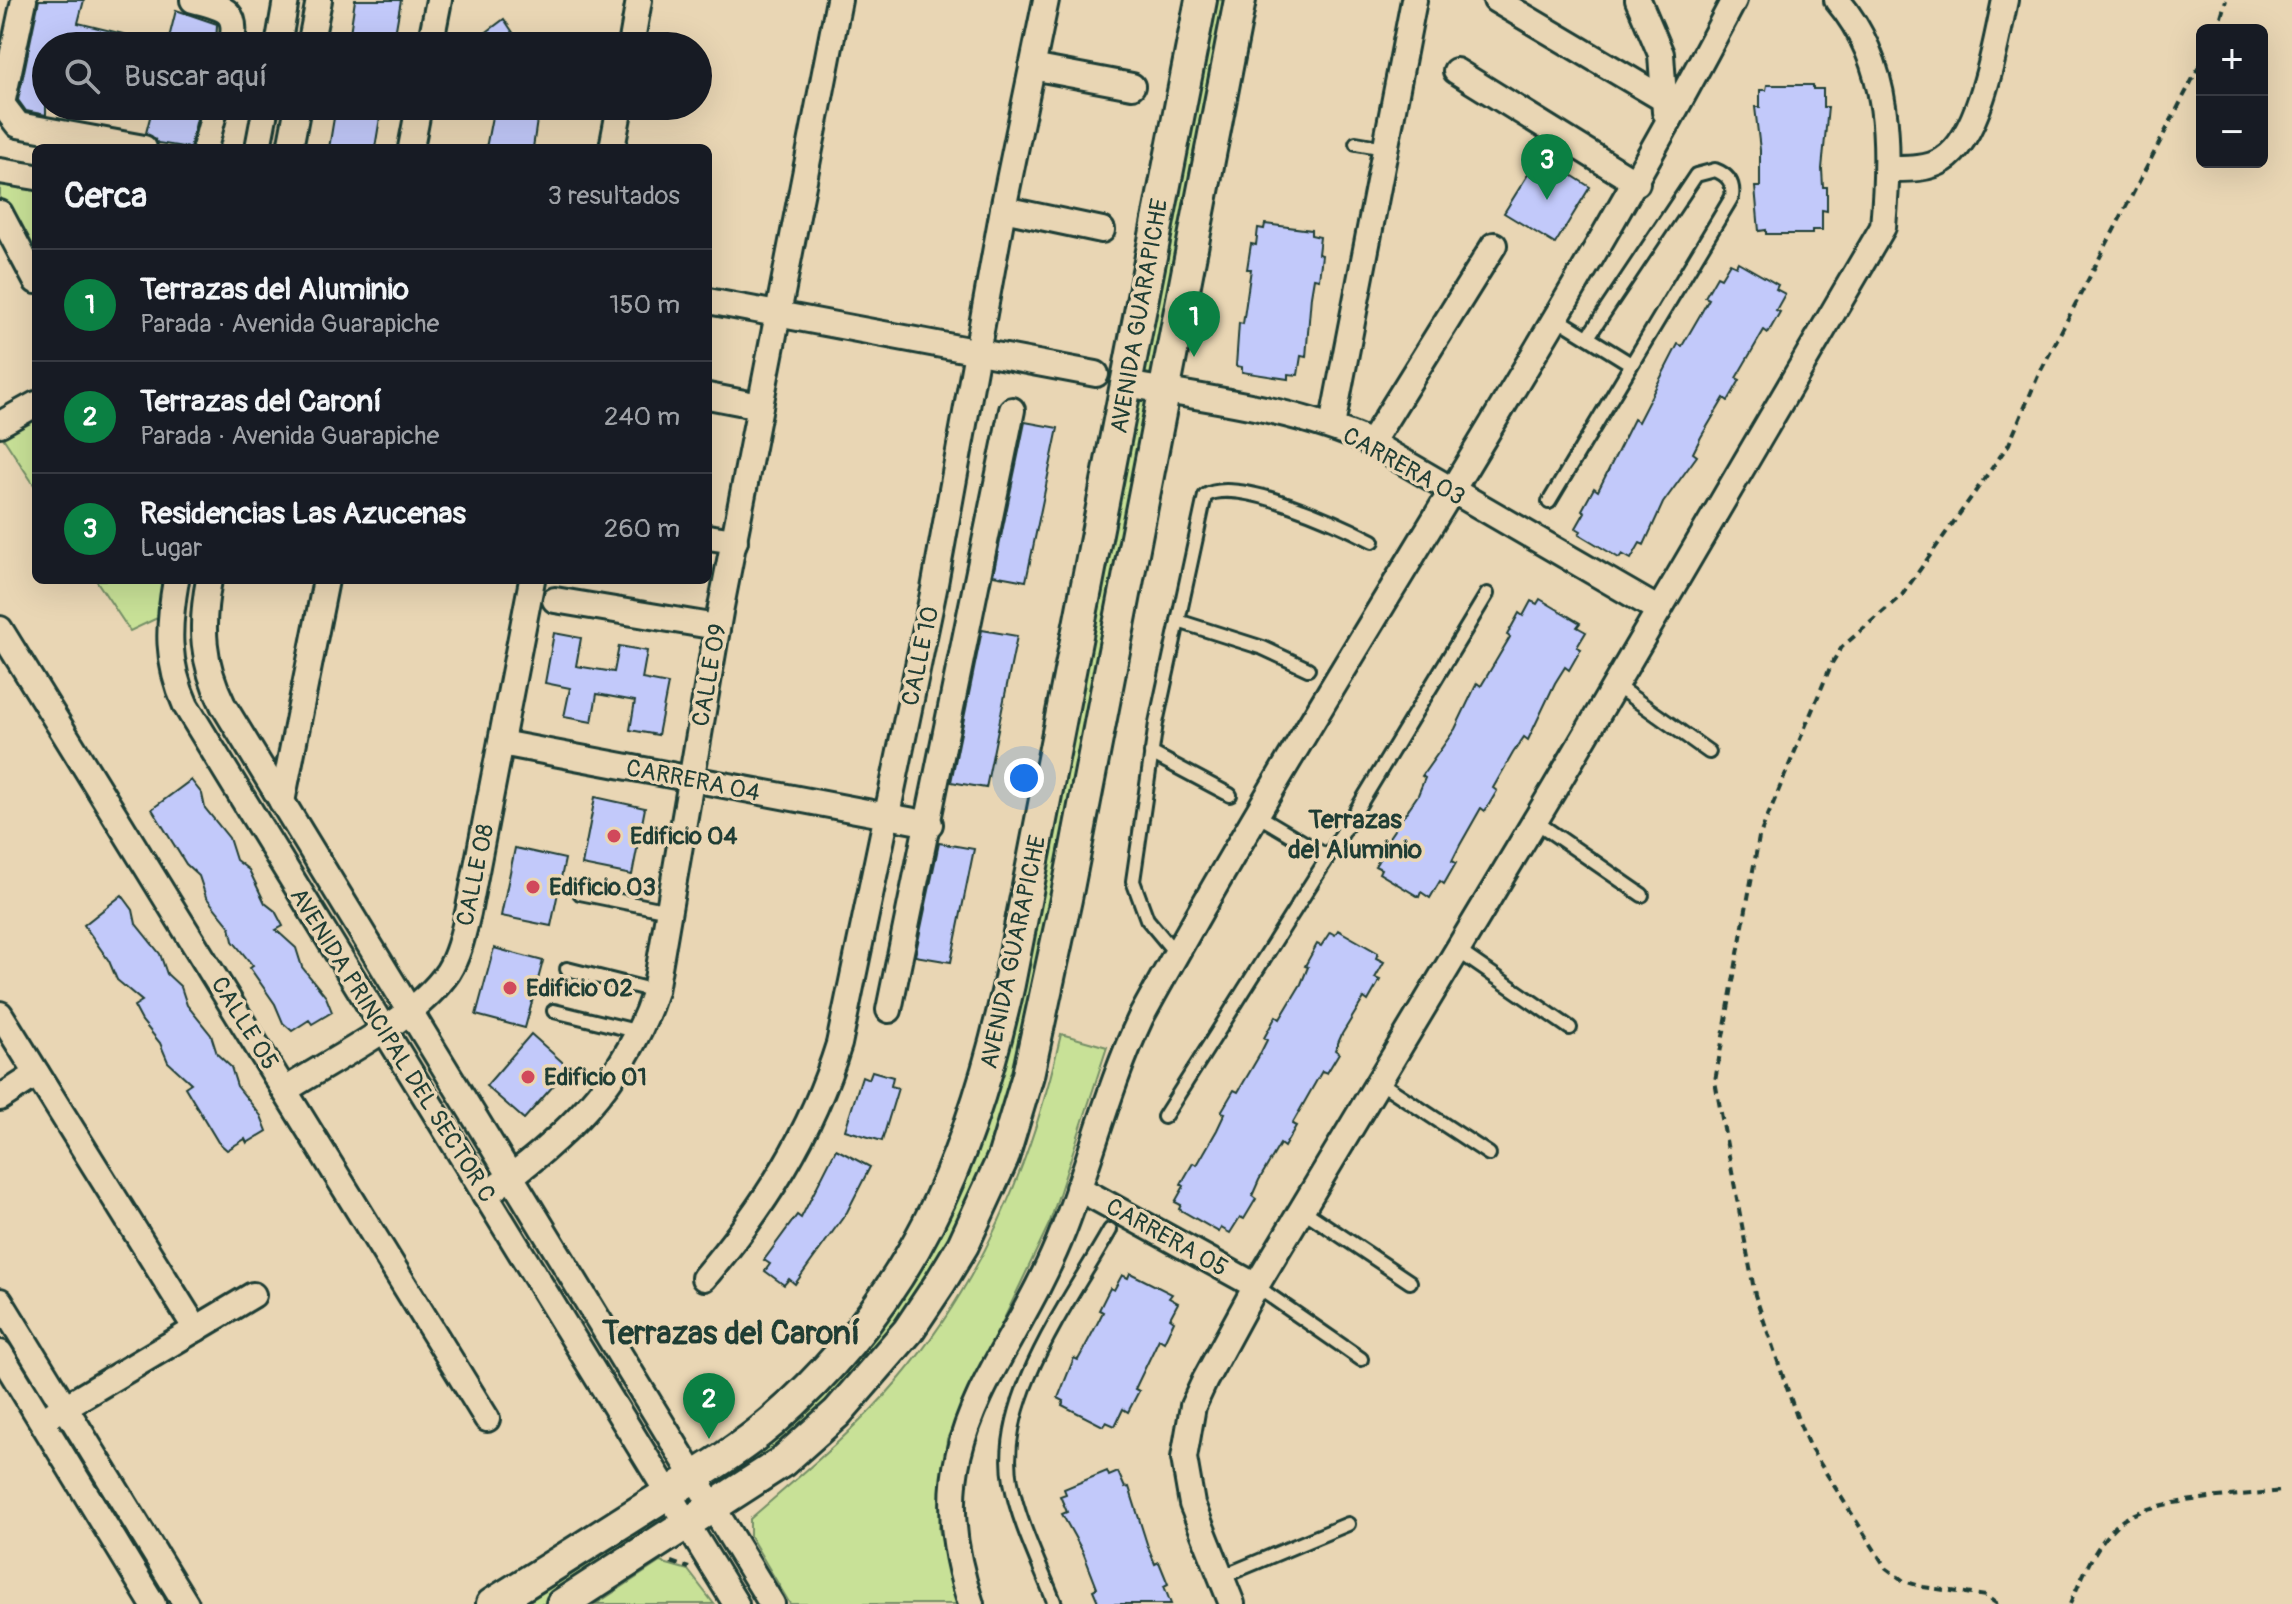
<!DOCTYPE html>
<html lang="es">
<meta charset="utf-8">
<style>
body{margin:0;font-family:Pangolin,sans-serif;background:#242831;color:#f1f3f6}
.controls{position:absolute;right:24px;top:24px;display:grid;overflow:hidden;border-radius:12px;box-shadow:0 8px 32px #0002}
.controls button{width:72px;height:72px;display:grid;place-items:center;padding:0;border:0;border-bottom:2px solid #363941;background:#171b24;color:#f1f3f6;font:40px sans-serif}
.you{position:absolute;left:1024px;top:778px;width:28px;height:28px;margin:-20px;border:6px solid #fff;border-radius:50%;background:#1a73e8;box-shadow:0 0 0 12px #1a73e833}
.badge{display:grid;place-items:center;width:52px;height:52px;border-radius:50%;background:#0b8043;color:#fff;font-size:26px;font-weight:700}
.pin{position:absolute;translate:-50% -66px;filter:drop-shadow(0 2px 4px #0008)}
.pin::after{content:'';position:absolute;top:42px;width:28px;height:24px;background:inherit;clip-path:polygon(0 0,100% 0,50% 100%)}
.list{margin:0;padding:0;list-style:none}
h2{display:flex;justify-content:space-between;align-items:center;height:104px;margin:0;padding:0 32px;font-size:34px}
h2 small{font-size:26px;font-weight:400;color:#9ea1a6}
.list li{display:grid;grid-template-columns:52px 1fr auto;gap:24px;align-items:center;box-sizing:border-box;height:112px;padding:0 32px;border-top:2px solid #363941}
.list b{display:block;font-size:30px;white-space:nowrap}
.list p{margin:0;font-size:26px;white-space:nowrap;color:#9ea1a6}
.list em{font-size:26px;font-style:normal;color:#9ea1a6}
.icon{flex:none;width:44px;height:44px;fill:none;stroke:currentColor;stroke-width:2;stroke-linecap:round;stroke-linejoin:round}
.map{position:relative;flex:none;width:2292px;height:1604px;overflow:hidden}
.search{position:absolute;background:#171b24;box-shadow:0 8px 32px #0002;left:32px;top:32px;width:680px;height:88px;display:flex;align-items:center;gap:20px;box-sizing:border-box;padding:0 28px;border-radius:44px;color:#9ea1a6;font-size:30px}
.panel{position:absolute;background:#171b24;box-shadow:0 8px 32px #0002;left:32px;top:144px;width:680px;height:440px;border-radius:12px}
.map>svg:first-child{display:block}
.green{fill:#c8e197;stroke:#748f66;stroke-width:2}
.building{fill:#c2c9fa;stroke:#1f3d34;stroke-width:2}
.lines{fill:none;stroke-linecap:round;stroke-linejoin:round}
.service-casing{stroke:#1f3d34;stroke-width:18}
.minor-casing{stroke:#1f3d34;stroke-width:30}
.tertiary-casing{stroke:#1f3d34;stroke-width:36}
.path{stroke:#1f3d34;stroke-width:4;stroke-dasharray:8 6;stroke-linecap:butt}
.service{stroke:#e9d6b4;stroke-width:12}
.minor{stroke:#e9d6b4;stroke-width:24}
.tertiary{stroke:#e9d6b4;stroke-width:30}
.poi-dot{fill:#d1495b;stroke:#e9d6b4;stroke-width:3}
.labels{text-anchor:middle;stroke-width:7;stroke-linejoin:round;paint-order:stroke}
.street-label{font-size:24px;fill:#1f3d34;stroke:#e9d6b4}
.poi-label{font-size:24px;font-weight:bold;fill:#1f3d34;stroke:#e9d6b4;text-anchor:start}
.neighbourhood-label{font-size:26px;font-weight:bold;fill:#1f3d34;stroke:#e9d6b4}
.district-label{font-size:32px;font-weight:bold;fill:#1f3d34;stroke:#e9d6b4}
</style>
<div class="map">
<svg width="2292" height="1604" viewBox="0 0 2292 1604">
<rect width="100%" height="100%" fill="#e9d6b4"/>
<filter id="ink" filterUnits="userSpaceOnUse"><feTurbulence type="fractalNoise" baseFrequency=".0125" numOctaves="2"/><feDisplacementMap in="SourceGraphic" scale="16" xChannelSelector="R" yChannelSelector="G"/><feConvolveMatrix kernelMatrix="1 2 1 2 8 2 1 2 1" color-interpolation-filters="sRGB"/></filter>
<g filter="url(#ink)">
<g class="green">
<polygon points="1201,0 1240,0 1028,1075 908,1331 728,1499 694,1477 819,1377 960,1159"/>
<polygon points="0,171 36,177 36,281 0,213"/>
<polygon points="36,404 36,488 0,433"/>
<polygon points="96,580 176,580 170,612 130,631"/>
<path d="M 1061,1034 L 1107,1047 L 1050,1222 L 947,1439 L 939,1529 L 957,1604 L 790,1604 L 750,1536 L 750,1519 C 802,1474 856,1430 900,1378 C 983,1280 1033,1158 1061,1034 Z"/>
<polygon points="668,1494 687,1525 562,1604 492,1604"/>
<polygon points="660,1562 688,1570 714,1604 596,1604"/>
</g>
<g class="building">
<polygon points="39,0 84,0 78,23 148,40 148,46 46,46 46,115 26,111 18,100"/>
<polygon points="355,0 401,0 393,46 348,46"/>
<polygon points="176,10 217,24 216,46 167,46"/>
<polygon points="504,19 522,46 468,46"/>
<polygon points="1767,85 1813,85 1813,89 1823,89 1823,107 1828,107 1822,169 1823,187 1827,187 1827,211 1822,210 1822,230 1812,230 1812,234 1766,234 1766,230 1759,231 1755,187 1760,187 1760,150 1755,107 1760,107 1760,90 1766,90"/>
<polygon points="153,106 200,106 190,148 158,143 146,133"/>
<polygon points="336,106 382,106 375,148 329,148"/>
<polygon points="494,106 539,106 533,148 486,148"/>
<polygon points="1540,155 1590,187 1555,244 1504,213"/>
<polygon points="1265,224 1311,230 1311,235 1320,237 1318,254 1322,255 1319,279 1314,278 1311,296 1306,357 1301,356 1298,375 1288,374 1288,379 1242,372 1242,367 1236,366 1239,323 1243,324 1251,269 1247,269 1251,244 1256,245 1258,228 1264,229"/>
<polygon points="1738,262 1778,285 1776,289 1785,294 1776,310 1780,312 1768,333 1764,330 1736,378 1740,380 1728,401 1724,398 1701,437 1693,453 1697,456 1663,503 1644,545 1640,543 1631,559 1622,554 1619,558 1579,534 1581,531 1576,528 1585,512 1582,510 1594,488 1598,491 1634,419 1638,422 1678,344 1682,346 1700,315 1709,299 1705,297 1717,276 1721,278 1730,263 1736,266"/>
<polygon points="1025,422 1058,428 1026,581 993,575"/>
<polygon points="1540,599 1580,623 1577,627 1586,632 1577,647 1581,649 1569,670 1565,667 1555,683 1528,740 1524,737 1513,753 1493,788 1497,791 1485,811 1481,808 1460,845 1452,861 1456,863 1444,884 1440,881 1430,898 1421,892 1419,897 1379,873 1381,869 1375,866 1385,850 1381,849 1418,795 1425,778 1422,776 1455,729 1477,683 1481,686 1510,637 1507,635 1519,613 1523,616 1531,601 1537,604"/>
<polygon points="982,630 1017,636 986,788 951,782"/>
<polygon points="554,633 581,638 576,666 614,672 619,646 647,651 642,679 668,684 658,735 630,730 635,701 597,694 592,722 564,717 570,688 545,683"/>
<polygon points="191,780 202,794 205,808 229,838 236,860 249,870 265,903 275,911 283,926 276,930 296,948 302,967 326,997 332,1012 312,1024 309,1020 292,1031 283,1023 275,1004 250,968 253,966 233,941 230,927 206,897 199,876 186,864 152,809"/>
<polygon points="595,797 645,808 632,875 582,865"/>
<polygon points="939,843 974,849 951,962 915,956"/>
<polygon points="515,848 565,859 551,926 501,916"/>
<polygon points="122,895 133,910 136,924 160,954 167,974 181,987 187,1005 211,1035 217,1054 231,1067 237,1086 261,1116 267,1131 247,1143 245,1139 227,1150 218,1142 185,1087 191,1083 168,1062 160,1043 142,1021 134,1006 142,1001 117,980 109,961 84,925"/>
<polygon points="1338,930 1378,953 1376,958 1384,962 1375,978 1380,980 1368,1001 1364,998 1342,1034 1335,1050 1339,1053 1327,1073 1322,1071 1292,1124 1296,1126 1284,1147 1280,1144 1259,1180 1252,1196 1256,1199 1244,1219 1240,1217 1230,1233 1221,1228 1219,1232 1179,1209 1181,1205 1175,1202 1184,1186 1181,1184 1193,1163 1197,1165 1217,1130 1225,1113 1221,1112 1234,1090 1238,1092 1259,1056 1267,1040 1264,1038 1276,1016 1280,1019 1301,984 1308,967 1305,966 1317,944 1321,946 1330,932 1335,935"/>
<polygon points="494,948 543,961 525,1028 476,1015"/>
<polygon points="531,1034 569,1068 524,1119 486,1086"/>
<polygon points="872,1071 893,1077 891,1086 898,1088 882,1141 845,1130 862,1076 869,1079"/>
<polygon points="836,1149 870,1167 847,1212 795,1284 789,1279 784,1285 765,1271 770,1264 764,1260 797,1215 801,1218"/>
<polygon points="1130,1273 1172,1294 1169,1298 1178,1303 1170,1318 1174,1321 1164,1342 1159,1339 1135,1389 1139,1391 1128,1412 1123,1409 1115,1426 1106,1422 1103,1426 1062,1405 1064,1401 1058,1398 1074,1358 1078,1360 1095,1328 1103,1312 1099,1310 1110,1288 1114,1290 1122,1275 1128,1278"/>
<polygon points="1107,1471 1109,1476 1118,1472 1125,1488 1129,1487 1148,1547 1155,1564 1159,1562 1168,1584 1164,1586 1171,1604 1099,1604 1093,1590 1097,1588 1083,1552 1062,1514 1067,1512 1060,1496 1066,1494 1064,1489"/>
</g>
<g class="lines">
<defs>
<g id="service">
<polyline points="1356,143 1385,148"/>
<polyline points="1555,317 1631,364"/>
<path d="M 1549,502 L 1732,197 C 1734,183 1728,175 1715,170 L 1696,175 L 1588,337"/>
<polyline points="1178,621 1263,648 1308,669"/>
<polyline points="1615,685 1709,752"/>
<polyline points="1151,753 1230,795"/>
<polyline points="1259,816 1328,857"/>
<polyline points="1535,821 1642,895"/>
<polyline points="580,893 669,911"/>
<polyline points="1457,950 1570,1028"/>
<path d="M 1177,955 L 1147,919 L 1133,881 L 1156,723 L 1205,496 C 1235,475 1342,525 1373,541"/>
<polyline points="567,969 655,991"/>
<polyline points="554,1011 640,1032"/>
<polyline points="1378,1081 1489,1154"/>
<polyline points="1164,1117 1328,857 1487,594"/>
<polyline points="1301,1209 1410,1282"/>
<polyline points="1256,1286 1361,1359"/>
<polyline points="1221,1577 1348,1524"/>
<path d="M 1055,1604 C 1040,1565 1019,1524 1011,1482 C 996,1399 1071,1300 1110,1230"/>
</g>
<g id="minor">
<polyline points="24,0 2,104 18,125 144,148"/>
<path d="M 193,0 C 224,8 240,10 231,46"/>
<polyline points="1496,0 1665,100"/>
<polyline points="1638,0 1661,54 1665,112"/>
<polyline points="278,46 286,0"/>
<polyline points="310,46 319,0"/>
<polyline points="430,46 439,0"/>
<polyline points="631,46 639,0"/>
<polyline points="1032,67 1132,86"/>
<polyline points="1456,71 1637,183"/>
<polyline points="205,148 216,106"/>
<polyline points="258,148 266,106"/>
<polyline points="290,148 298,106"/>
<polyline points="411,148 419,106"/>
<polyline points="612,148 620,106"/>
<path d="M 1888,169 C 1906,169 1927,170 1943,160 C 1981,137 1996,42 2005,0"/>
<polyline points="0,171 36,177"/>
<polyline points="1003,209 1102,230"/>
<polyline points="0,213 36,281"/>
<polyline points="708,301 1096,374"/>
<path d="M 1126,384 C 1208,399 1294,408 1371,443 L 1659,610"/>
<polyline points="708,396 760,406"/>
<polyline points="0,424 36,404"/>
<polyline points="1332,426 1414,0"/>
<polyline points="1371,443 1494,245"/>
<polyline points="708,537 735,541"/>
<path d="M 176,580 C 168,626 166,662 186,706 L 736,1604"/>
<path d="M 209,580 C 200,626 202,663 223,705 L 772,1604"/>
<polyline points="555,600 717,627"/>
<polyline points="0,629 487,1419"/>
<polyline points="501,743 930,824"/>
<polyline points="282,802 326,580"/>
<polyline points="889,1010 1012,410"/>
<polyline points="0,1014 196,1329"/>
<path d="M 287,1089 C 335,1058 415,1020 448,972 C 459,954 463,934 468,913 L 532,580"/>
<polyline points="0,1098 37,1074"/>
<polyline points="1078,1188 1256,1286"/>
<path d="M 485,1195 C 561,1143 626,1081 655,991 L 720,612 L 839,0"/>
<path d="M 704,1278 C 765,1206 811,1134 839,1044 L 934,589 L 1003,209 L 1046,0"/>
<polyline points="0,1301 186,1604"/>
<polyline points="0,1353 153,1604"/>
<polyline points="53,1414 253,1295"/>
<path d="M 971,1604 C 913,1433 1008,1373 1064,1229 C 1091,1159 1109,1085 1141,1017 C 1330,673 1552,348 1734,0"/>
<path d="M 1232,1604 L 1192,1504 L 1184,1458 L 1193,1406 L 1205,1380 L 1256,1286 L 1553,791 L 1883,227 C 1890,147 1892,65 1837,0"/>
</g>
<g id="tertiary">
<path d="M 492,1604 C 549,1569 605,1533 662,1497 C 699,1474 738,1451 772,1422 C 911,1301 970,1160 1009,984 L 1201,0"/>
<polyline points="562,1604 782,1462 837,1413 908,1331 940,1283 963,1245 1003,1158 1028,1075 1066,899 1240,0"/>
</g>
</defs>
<use href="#service" class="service-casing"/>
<use href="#minor" class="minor-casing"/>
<use href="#tertiary" class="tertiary-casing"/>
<g class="path">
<polyline points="2217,30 2226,0"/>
<polyline points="671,1562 689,1568"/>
<polyline points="1997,1604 1986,1596 1923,1587 1904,1581 1886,1568 1809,1446 1798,1420 1755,1295 1715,1081 1759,837 1832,663 1842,647 1902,595 2009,444 2038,376 2202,61"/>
<path d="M 2070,1604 C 2083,1576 2097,1539 2123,1520 C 2156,1498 2241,1496 2282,1491"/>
</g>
<use href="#service" class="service"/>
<use href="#minor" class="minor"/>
<use href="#tertiary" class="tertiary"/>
</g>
</g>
<g class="poi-dot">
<circle cx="614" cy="836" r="8"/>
<circle cx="533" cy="887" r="8"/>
<circle cx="510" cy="988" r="8"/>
<circle cx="528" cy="1077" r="8"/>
</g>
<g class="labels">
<g class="street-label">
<text transform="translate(1139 316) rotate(-80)" y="8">AVENIDA GUARAPICHE</text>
<text transform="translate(1404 466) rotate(29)" y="8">CARRERA 03</text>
<text transform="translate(920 656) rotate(-78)" y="8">CALLE 10</text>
<text transform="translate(709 675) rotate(-80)" y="8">CALLE 09</text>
<text transform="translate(693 780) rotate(11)" y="8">CARRERA 04</text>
<text transform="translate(475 875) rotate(-78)" y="8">CALLE 08</text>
<text transform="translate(1013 952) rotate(-78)" y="8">AVENIDA GUARAPICHE</text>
<text transform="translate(245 1023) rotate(58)" y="8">CALLE 05</text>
<text transform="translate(393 1045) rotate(58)" y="8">AVENIDA PRINCIPAL DEL SECTOR C</text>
<text transform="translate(1167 1237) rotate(29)" y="8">CARRERA 05</text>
</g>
<g class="poi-label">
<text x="630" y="844">Edificio 04</text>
<text x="549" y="895">Edificio 03</text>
<text x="526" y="996">Edificio 02</text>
<text x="544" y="1085">Edificio 01</text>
</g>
<g class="neighbourhood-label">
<text x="1355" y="828">Terrazas<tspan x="1355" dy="30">del Aluminio</tspan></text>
</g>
<g class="district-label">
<text x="731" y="1344">Terrazas del Caroní</text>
</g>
</g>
</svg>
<div class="controls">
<button>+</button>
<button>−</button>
</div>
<div class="you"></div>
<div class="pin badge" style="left:1194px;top:357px">1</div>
<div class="pin badge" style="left:709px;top:1439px">2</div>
<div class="pin badge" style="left:1547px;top:200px">3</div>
<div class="search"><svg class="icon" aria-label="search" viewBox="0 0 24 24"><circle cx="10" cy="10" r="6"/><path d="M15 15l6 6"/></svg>Buscar aquí</div>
<section class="panel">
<h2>Cerca<small>3 resultados</small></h2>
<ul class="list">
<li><span class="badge">1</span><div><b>Terrazas del Aluminio</b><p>Parada · Avenida Guarapiche</p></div><em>150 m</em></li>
<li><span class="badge">2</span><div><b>Terrazas del Caroní</b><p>Parada · Avenida Guarapiche</p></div><em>240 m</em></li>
<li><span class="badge">3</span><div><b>Residencias Las Azucenas</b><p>Lugar</p></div><em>260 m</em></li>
</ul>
</section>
</div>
